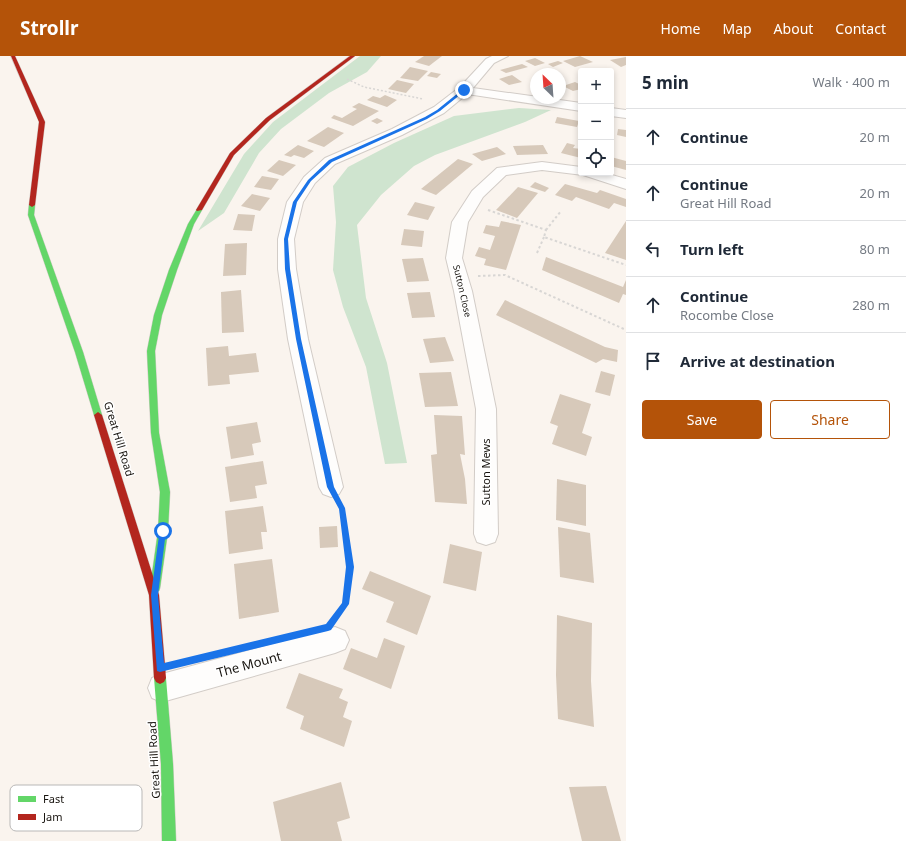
<!DOCTYPE html>
<meta charset="utf-8">
<style>
body{margin:0;font-family:"Noto Sans",sans-serif;background:#f2f2f3;color:#1f2937}
.controls{position:absolute;right:12px;top:12px;display:grid;overflow:hidden;border-radius:4px;box-shadow:0 2px 6px #0003}
.controls button{width:36px;height:36px;display:grid;place-items:center;padding:0;border:0;border-bottom:1px solid #e0e1e3;background:#fff;color:#1f2937;font:20px sans-serif}
.compass{position:absolute;left:530px;top:12px;width:36px;height:36px;border-radius:50%;background:#fff;box-shadow:0 2px 6px #0003;rotate:335deg}
.stop{position:absolute;width:12px;height:12px;margin:-9px;border:3px solid #1a73e8;border-radius:50%;background:#fff}
.stop.end{background:#1a73e8;border-color:#fff;box-shadow:0 1px 4px #0008}
.list{margin:0;padding:0;list-style:none}
h2{display:flex;justify-content:space-between;align-items:center;height:52px;margin:0;padding:0 16px;font-size:17px}
h2 small{font-size:13px;font-weight:400;color:#747a83}
.list li{display:grid;grid-template-columns:26px 1fr auto;gap:12px;align-items:center;box-sizing:border-box;height:56px;padding:0 16px;border-top:1px solid #e0e1e3}
.list b{display:block;font-size:15px;white-space:nowrap}
.list p{margin:0;font-size:13px;white-space:nowrap;color:#747a83}
.list em{font-size:13px;font-style:normal;color:#747a83}
.actions{display:flex;gap:8px;padding:12px 16px}
.actions a{flex:1;padding:9px 0;border:1px solid #b45309;border-radius:4px;text-align:center;font-size:14px;color:#b45309}
.actions .main{background:#b45309;color:#fff}
.icon{flex:none;width:22px;height:22px;fill:none;stroke:currentColor;stroke-width:2;stroke-linecap:round;stroke-linejoin:round}
.map{position:relative;flex:none;width:626px;height:785px;overflow:hidden}
header{display:flex;align-items:center;gap:24px;box-sizing:border-box;height:56px;padding:0 20px;background:#b45309;color:#fff}
header strong{font-size:19px}
nav{display:flex;gap:22px;margin-inline-start:auto;font-size:14px}
main{display:flex}
aside{flex:1;background:#fff}
.map>svg:first-child{display:block}
.green{fill:#cfe4cf}
.building{fill:#d7c9ba}
.lines{fill:none;stroke-linecap:round;stroke-linejoin:round}
.street-casing{stroke:#d2ccc7;stroke-width:2}
.fast-casing{stroke:#d2ccc7;stroke-width:1}
.jam-casing{stroke:#d2ccc7;stroke-width:1}
.path-far3{stroke:#d8d6d4;stroke-width:1.5;stroke-dasharray:2 2;stroke-linecap:butt}
.path-far2{stroke:#d8d6d4;stroke-width:2;stroke-dasharray:2.5 2.5;stroke-linecap:butt}
.path-far1{stroke:#d8d6d4;stroke-width:2.5;stroke-dasharray:3 3;stroke-linecap:butt}
.path{stroke:#d8d6d4;stroke-width:3;stroke-dasharray:4 4;stroke-linecap:butt}
.street{fill:#fefdfc;fill-rule:evenodd}
.fast{fill:#63d668;fill-rule:evenodd}
.jam{fill:#b3261e;fill-rule:evenodd}
.route{fill:#1a73e8}
.labels{text-anchor:middle;stroke-width:3;stroke-linejoin:round;paint-order:stroke}
.far-street-label{font-size:9px;fill:#17130e;stroke:#fff}
.street-label{font-size:11px;fill:#17130e;stroke:#fff}
.near-street-label{font-size:13px;fill:#17130e;stroke:#fff}
.key{fill:#fff;stroke:#b9b8b7;stroke-width:1}
.key-label{font-size:11px;fill:#17130e}
</style>
<header>
<strong>Strollr</strong>
<nav><a>Home</a><a>Map</a><a>About</a><a>Contact</a></nav>
</header>
<main>
<div class="map">
<svg width="626" height="785" viewBox="0 0 626 785">
<rect width="100%" height="100%" fill="#faf4ee"/>
<g class="green">
<polygon points="360,0 381,0 367,16 329,37 281,73 259,97 224,157 198,175 244,98 273,66"/>
<polygon points="519,52 551,54 525,66 435,99 414,110 381,139 357,169 366,242 387,307 407,407 385,408 366,311 343,251 333,214 336,166 333,130 348,111 394,87 454,60"/>
</g>
<g class="building">
<polygon points="424,0 442,0 429,10 415,6"/>
<polygon points="580,0 593,6 575,11 563,5"/>
<polygon points="626,1 626,9 621,11 610,4"/>
<polygon points="535,2 545,7 535,10 525,5"/>
<polygon points="558,5 563,7 553,11 548,8"/>
<polygon points="522,8 528,11 506,17 500,14"/>
<polygon points="410,11 428,15 418,25 400,22"/>
<polygon points="431,16 441,18 437,22 427,20"/>
<polygon points="512,19 522,26 509,29 499,23"/>
<polygon points="397,24 414,28 406,37 388,33"/>
<polygon points="575,26 581,29 581,33 573,35 563,30"/>
<polygon points="385,39 397,44 387,51 367,44 373,40 380,42"/>
<polygon points="359,47 379,55 353,70 331,62 334,59 342,62 357,53 352,51"/>
<polygon points="557,61 579,65 577,71 555,67"/>
<polygon points="377,62 383,65 377,68 371,65"/>
<polygon points="328,71 344,77 324,91 307,85"/>
<polygon points="618,73 626,74 626,81 617,79"/>
<polygon points="567,87 575,89 573,92 581,93 581,102 561,97"/>
<polygon points="298,89 314,95 304,102 294,99 291,101 284,99"/>
<polygon points="543,89 548,98 517,99 513,90"/>
<polygon points="497,91 506,98 482,105 472,98"/>
<polygon points="611,101 626,105 626,114 611,110"/>
<polygon points="458,103 473,108 436,139 421,133"/>
<polygon points="279,104 296,109 283,120 267,115"/>
<polygon points="262,120 279,123 271,134 254,131"/>
<polygon points="535,126 549,132 545,136 530,131"/>
<polygon points="565,128 597,137 600,134 626,143 626,151 614,147 609,153 576,141 572,145 555,139"/>
<polygon points="518,131 538,137 517,162 496,154"/>
<polygon points="252,138 270,142 260,155 241,150"/>
<polygon points="415,146 435,151 428,164 407,159"/>
<polygon points="238,158 255,159 252,175 233,174"/>
<polygon points="501,165 521,169 506,214 484,209 486,203 475,200 479,191 490,194 495,180 483,177 486,169 499,171"/>
<polygon points="626,165 626,204 605,197"/>
<polygon points="404,173 424,175 422,191 401,189"/>
<polygon points="247,187 246,219 223,220 225,188"/>
<polygon points="546,201 623,231 626,224 626,239 623,238 619,247 542,214"/>
<polygon points="423,202 429,225 407,226 402,203"/>
<polygon points="241,234 244,276 222,277 221,236"/>
<polygon points="430,236 435,261 412,262 407,237"/>
<polygon points="505,244 605,291 618,294 617,306 603,303 596,307 496,259"/>
<polygon points="445,281 454,305 430,307 423,283"/>
<polygon points="228,290 229,300 256,297 259,316 229,319 230,328 208,330 206,292"/>
<polygon points="601,315 615,319 610,340 595,336"/>
<polygon points="451,316 458,350 425,351 419,317"/>
<polygon points="560,338 591,348 582,377 592,381 586,400 552,388 558,370 550,367"/>
<polygon points="434,359 462,360 465,399 460,398 465,423 467,448 435,446 431,399 437,398"/>
<polygon points="257,366 261,386 252,388 254,399 231,403 226,371"/>
<polygon points="263,405 267,428 255,430 257,442 230,446 225,411"/>
<polygon points="557,423 586,429 586,470 556,464"/>
<polygon points="263,450 267,476 261,476 263,493 229,498 225,455"/>
<polygon points="337,470 338,491 320,492 319,471"/>
<polygon points="558,471 590,477 594,527 560,521"/>
<polygon points="450,488 482,496 476,535 443,527"/>
<polygon points="272,503 279,556 239,563 234,508"/>
<polygon points="370,515 431,540 417,579 386,566 394,546 362,533"/>
<polygon points="557,559 592,567 591,625 594,671 558,663 556,619"/>
<polygon points="384,582 405,590 391,633 343,613 351,592 377,602"/>
<polygon points="299,617 343,633 339,642 348,646 343,661 352,665 344,691 300,673 304,660 286,652"/>
<polygon points="341,726 350,762 337,766 342,785 281,785 273,746"/>
<polygon points="606,730 621,785 582,785 569,731"/>
</g>
<g class="lines">
<defs>
<g id="street">
<polygon points="492,0 508,0 494,7 473,32 581,47 581,55 467,38 444,57 402,79 335,108 315,127 303,146 294,183 296,213 308,283 343,431 339,438 331,441 323,438 319,431 288,283 278,213 278,183 287,146 304,121 325,102 392,73 434,51 460,31 486,3"/>
<polygon points="611,52 626,54 626,62 611,60"/>
<polygon points="542,106 581,111 581,117 605,117 626,123 626,133 583,119 542,114 506,119 483,141 468,166 462,202 472,235 496,353 498,478 495,486 486,489 477,486 474,478 476,353 454,235 446,202 452,166 472,135 497,112"/>
<polygon points="335,571 345,575 349,584 345,593 335,597 162,646 152,642 148,632 152,622 162,618"/>
</g>
<g id="fast">
<polygon points="32,147 35,149 34,159 83,296 102,359 98,362 94,359 75,296 28,159 29,149"/>
<polygon points="199,152 202,154 194,168 177,214 162,259 155,295 159,377 170,436 168,475 160,532 159,535 155,537 151,535 150,532 158,475 160,436 151,377 147,295 154,259 169,214 188,168 197,153"/>
<polygon points="160,616 164,618 166,622 173,708 176,785 162,785 161,708 154,622 156,618"/>
</g>
<g id="jam">
<polygon points="11,0 15,0 45,66 35,149 32,151 29,149 39,66"/>
<polygon points="350,0 355,0 270,64 234,99 202,154 197,155 196,154 230,97 266,62"/>
<polygon points="98,356 102,359 159,539 166,622 164,626 160,628 156,626 154,622 149,539 94,359"/>
</g>
</defs>
<use href="#street" class="street-casing"/>
<use href="#fast" class="fast-casing"/>
<use href="#jam" class="jam-casing"/>
<polyline class="path-far3" points="347,23 364,31 423,43"/>
<g class="path-far2">
<polyline points="488,154 546,174 544,181 626,209"/>
<polyline points="546,174 561,155"/>
<polyline points="537,197 544,181"/>
<polyline points="478,220 505,219 626,274"/>
</g>
<polyline class="path-far1" points="340,450 350,509"/>
<polyline class="path" points="336,560 345,548 349,508"/>
<use href="#street" class="street"/>
<use href="#fast" class="fast"/>
<use href="#jam" class="jam"/>
</g>
<polygon class="route" points="463,33 466,34 440,55 427,63 332,106 311,125 297,146 288,183 290,213 301,283 334,431 345,452 354,511 349,548 331,574 328,575 160,616 157,615 151,539 160,472 165,472 166,475 158,539 164,607 326,568 342,547 346,511 339,453 327,431 296,283 285,213 284,183 293,146 308,124 329,104 425,61 437,54"/>
<g class="labels">
<g class="far-street-label">
<text transform="translate(462 235) rotate(77)" y="3">Sutton Close</text>
</g>
<g class="street-label">
<text transform="translate(119 383) rotate(73)" y="4">Great Hill Road</text>
<text transform="translate(486 416) rotate(-90)" y="4">Sutton Mews</text>
<text transform="translate(154 704) rotate(-93)" y="4">Great Hill Road</text>
</g>
<g class="near-street-label">
<text transform="translate(249 608) rotate(-15)" y="5">The Mount</text>
</g>
</g>
<rect x="10" y="729" width="132" height="46" rx="6" class="key"/>
<rect x="18" y="740" width="18" height="6" fill="#63d668"/>
<rect x="18" y="758" width="18" height="6" fill="#b3261e"/>
<g class="key-label">
<text x="43" y="747">Fast</text>
<text x="43" y="765">Jam</text>
</g>
</svg>
<div class="controls">
<button>+</button>
<button>−</button>
<button><svg class="icon" aria-label="locate" viewBox="0 0 24 24"><circle cx="12" cy="12" r="6"/><path d="M12 2v4M12 18v4M2 12h4M18 12h4"/></svg></button>
</div>
<svg class="compass" viewBox="-18 -18 36 36"><path d="M0-13l5 13h-10z" fill="#e53935"/><path d="M0 13l5-13h-10z" fill="#747a83"/></svg>
<div class="stop" style="left:163px;top:475px"></div>
<div class="stop end" style="left:464px;top:34px"></div>
</div>
<aside>
<h2>5 min<small>Walk · 400 m</small></h2>
<ul class="list">
<li><svg class="icon" aria-label="ahead" viewBox="0 0 24 24"><path d="M12 20V5M6 11l6-6 6 6"/></svg><div><b>Continue</b></div><em>20 m</em></li>
<li><svg class="icon" aria-label="ahead" viewBox="0 0 24 24"><path d="M12 20V5M6 11l6-6 6 6"/></svg><div><b>Continue</b><p>Great Hill Road</p></div><em>20 m</em></li>
<li><svg class="icon" aria-label="left" viewBox="0 0 24 24"><path d="M17 20v-9H6M10 6l-5 5 5 5"/></svg><div><b>Turn left</b></div><em>80 m</em></li>
<li><svg class="icon" aria-label="ahead" viewBox="0 0 24 24"><path d="M12 20V5M6 11l6-6 6 6"/></svg><div><b>Continue</b><p>Rocombe Close</p></div><em>280 m</em></li>
<li><svg class="icon" aria-label="arrive" viewBox="0 0 24 24"><path d="M6 21V4h12l-3 4 3 4H6"/></svg><div><b>Arrive at destination</b></div></li>
</ul>
<div class="actions"><a class="main">Save</a><a>Share</a></div>
</aside>
</main>
